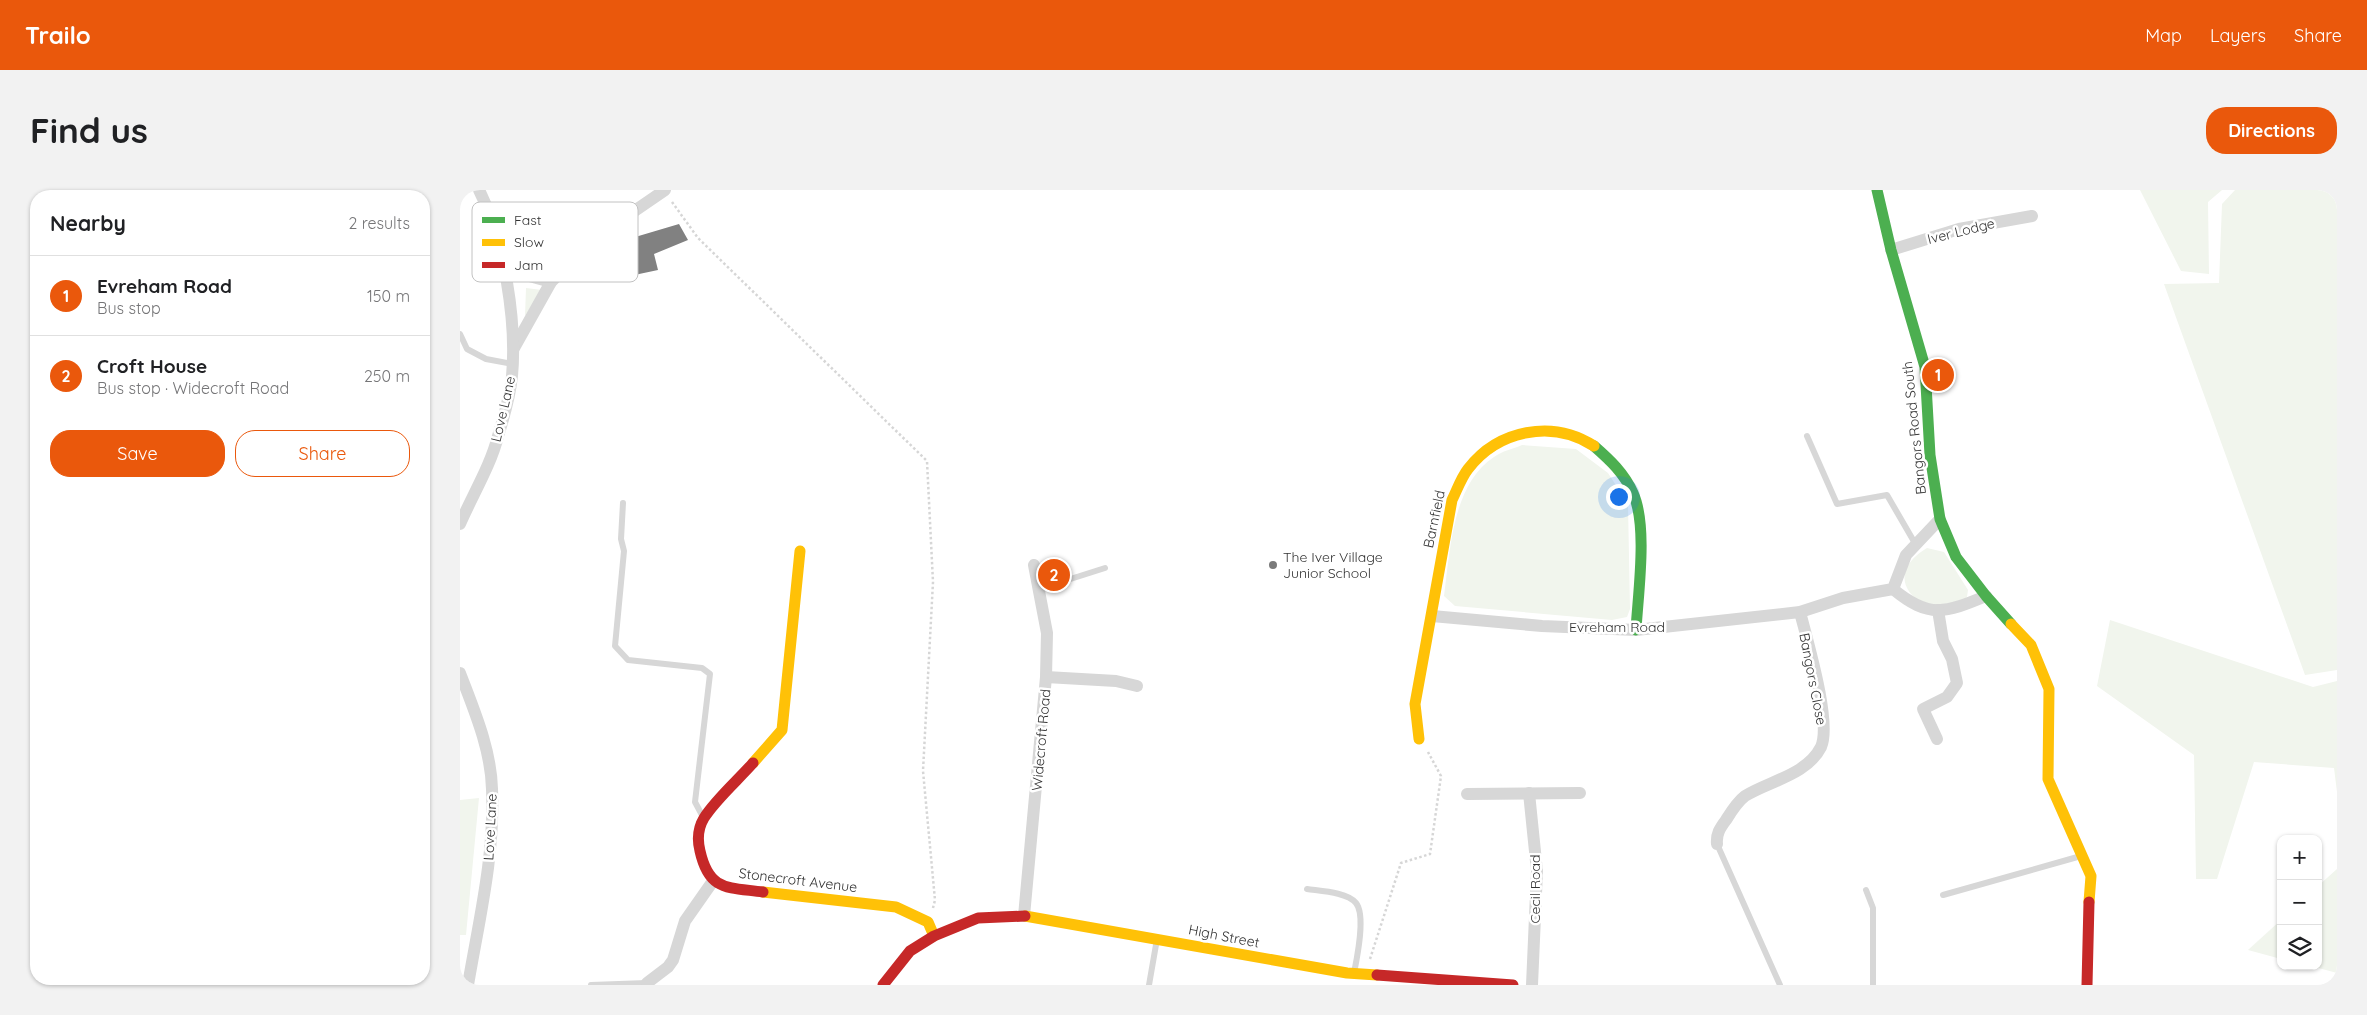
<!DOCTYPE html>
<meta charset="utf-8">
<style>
body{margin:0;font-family:Quicksand,sans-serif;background:#f2f2f2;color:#202124}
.controls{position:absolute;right:15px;bottom:15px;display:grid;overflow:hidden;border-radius:10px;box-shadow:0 1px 4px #0004}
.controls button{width:45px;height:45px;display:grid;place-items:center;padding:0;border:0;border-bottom:1px solid #e0e0e0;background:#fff;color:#202124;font:25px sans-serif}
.you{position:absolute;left:1158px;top:306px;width:18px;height:18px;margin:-12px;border:4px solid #fff;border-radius:50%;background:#1a73e8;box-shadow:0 0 0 8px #1a73e833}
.badge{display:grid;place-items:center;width:32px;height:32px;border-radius:50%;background:#ea580c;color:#fff;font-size:16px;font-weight:700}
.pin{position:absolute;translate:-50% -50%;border:2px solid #fff;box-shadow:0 1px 5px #0006}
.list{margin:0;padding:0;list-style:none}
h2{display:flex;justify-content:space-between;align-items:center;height:65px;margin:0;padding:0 20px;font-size:21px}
h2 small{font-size:16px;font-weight:400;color:#757577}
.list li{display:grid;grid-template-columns:32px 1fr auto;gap:15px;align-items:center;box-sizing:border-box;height:80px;padding:0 20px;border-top:1px solid #e0e0e0}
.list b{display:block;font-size:19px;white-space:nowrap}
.list p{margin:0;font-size:16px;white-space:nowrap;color:#757577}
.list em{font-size:16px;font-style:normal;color:#757577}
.actions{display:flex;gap:10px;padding:15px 20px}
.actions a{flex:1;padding:11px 0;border:1px solid #ea580c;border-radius:20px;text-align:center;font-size:18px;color:#ea580c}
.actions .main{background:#ea580c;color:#fff}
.icon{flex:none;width:28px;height:28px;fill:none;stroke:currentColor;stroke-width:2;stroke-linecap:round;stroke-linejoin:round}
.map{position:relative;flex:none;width:1877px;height:795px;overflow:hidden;border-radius:20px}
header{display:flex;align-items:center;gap:30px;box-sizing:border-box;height:70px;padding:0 25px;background:#ea580c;color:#fff}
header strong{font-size:24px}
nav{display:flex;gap:28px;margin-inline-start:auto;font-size:18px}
.intro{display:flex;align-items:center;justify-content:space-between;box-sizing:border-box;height:120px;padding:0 30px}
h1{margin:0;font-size:35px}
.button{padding:12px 22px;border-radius:20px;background:#ea580c;color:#fff;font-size:18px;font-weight:700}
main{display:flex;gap:30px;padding:0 30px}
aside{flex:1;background:#fff;border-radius:20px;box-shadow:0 1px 4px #0004}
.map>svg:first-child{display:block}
.green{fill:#f1f5ed}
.building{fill:#818181}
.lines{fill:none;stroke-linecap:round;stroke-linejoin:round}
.path{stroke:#d6d6d6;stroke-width:2.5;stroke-dasharray:2.5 2.5;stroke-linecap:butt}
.lane{stroke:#d7d7d7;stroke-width:6}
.street{stroke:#d7d7d7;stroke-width:12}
.fast{stroke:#4caf50;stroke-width:11}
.slow{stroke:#ffc107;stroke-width:11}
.jam{stroke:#c62828;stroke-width:11}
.poi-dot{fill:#7a7a7a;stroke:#fff;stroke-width:2}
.labels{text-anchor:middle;stroke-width:5;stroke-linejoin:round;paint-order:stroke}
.street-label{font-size:14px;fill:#333;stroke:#fff}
.poi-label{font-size:14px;fill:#333;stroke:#fff;text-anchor:start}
.key{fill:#fff;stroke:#c2c2c2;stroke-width:1}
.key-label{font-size:14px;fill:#333}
</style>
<header>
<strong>Trailo</strong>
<nav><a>Map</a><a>Layers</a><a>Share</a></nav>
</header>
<div class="intro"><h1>Find us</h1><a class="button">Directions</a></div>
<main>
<aside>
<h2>Nearby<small>2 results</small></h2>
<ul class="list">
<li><span class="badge">1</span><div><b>Evreham Road</b><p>Bus stop</p></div><em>150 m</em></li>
<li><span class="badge">2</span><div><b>Croft House</b><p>Bus stop · Widecroft Road</p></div><em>250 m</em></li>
</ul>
<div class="actions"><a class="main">Save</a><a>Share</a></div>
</aside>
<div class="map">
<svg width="1877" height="795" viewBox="0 0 1877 795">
<rect width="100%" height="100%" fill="#fff"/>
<g class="green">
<polygon points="1680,0 1762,0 1748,12 1749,84 1721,81"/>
<polygon points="1775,0 1877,0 1877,480 1845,485 1704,94 1759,93 1762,14"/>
<polygon points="66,98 82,100 65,126"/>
<path d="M 1062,255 L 1116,259 L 1148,283 L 1168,314 L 1170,419 L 1167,427 L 1152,430 L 995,416 L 984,406 C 990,362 992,294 1034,267 C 1042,261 1053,259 1062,255 Z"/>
<path d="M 1467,358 L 1484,362 L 1508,400 L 1507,407 L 1493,419 C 1483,417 1470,417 1461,413 C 1458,412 1455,408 1452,405 C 1436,387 1448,369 1467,358 Z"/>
<polygon points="1650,430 1853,497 1877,491 1877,602 1874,578 1794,572 1757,689 1736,689 1734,565 1637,496"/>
<polygon points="19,608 6,745 0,745 0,610"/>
<polygon points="1877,679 1877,783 1851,776 1858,776 1858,696"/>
<polygon points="1821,730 1821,769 1788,760"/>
</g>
<polygon class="building" points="219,34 228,50 194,64 198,80 165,87 155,53"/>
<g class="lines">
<g class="path">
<polyline points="212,12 238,48 467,271 473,392 463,581 475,710 473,718"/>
<polyline points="56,29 73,29 120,45"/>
<polyline points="910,769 941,673 970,664 981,586 968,562"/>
</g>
<g class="lane">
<polyline points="0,144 7,159 26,169 53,174"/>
<polyline points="1347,246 1377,314 1427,305 1456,355"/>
<polyline points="163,313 161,349 164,361 155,456 168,470 242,478 250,484 235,612 243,627"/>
<polyline points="579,399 645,378"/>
<polyline points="1257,654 1320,795"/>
<path d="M 847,699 C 860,701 887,702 896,713 C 906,725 897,768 894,783"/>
<polyline points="1406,700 1413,718 1413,795"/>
<polyline points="1483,705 1621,666"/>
<polyline points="131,795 187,793"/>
<polyline points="689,795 697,749"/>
</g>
<g class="street">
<polyline points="1431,60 1499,39 1572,26"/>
<polyline points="44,79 91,92"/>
<polyline points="54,158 91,92 135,48 205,0"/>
<path d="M 0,334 C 12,306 31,275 38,246 C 44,227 50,206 52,186 C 57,132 44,49 19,0"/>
<path d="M 1433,399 C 1469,429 1485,423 1526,406"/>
<polyline points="972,426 1082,436 1176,440 1340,422 1383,408 1433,399 1446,365 1480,329"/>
<path d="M 0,483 C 14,520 31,559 32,599 C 35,665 19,730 8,795"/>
<polyline points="586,487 656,491 677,496"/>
<polyline points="1477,549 1463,519 1487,507 1497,493 1492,469 1483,451 1478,420"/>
<polyline points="1069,603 1077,681 1072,795"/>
<polyline points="1007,604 1120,603"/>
<path d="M 1257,654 C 1256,644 1260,638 1266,630 C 1271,622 1277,612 1285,606 C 1309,591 1347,585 1361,557 C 1372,533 1347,450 1340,422"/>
<polyline points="564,726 586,487 587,443 574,375"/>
<polyline points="187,793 208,777 213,770 225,731 253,691"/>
</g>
<g class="fast">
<polyline points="1417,0 1431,60 1465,177 1470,265 1480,329 1496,367 1526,406 1551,434"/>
<path d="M 1134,256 C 1150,270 1164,283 1173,303 C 1188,336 1178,403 1176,440"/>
</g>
<g class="slow">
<polyline points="1551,434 1571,455 1589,499 1588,589 1631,686 1629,712"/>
<path d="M 959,549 L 955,514 L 992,310 C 997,300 1001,288 1008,279 C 1038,240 1092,229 1134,256"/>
<polyline points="293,573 322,540 340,361"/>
<polyline points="303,702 436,717 468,732 474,746"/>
<polyline points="565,726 887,783 917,785"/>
</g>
<g class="jam">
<path d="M 293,573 C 279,589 255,610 244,628 C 238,638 237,649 240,661 C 249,701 267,697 303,702"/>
<polyline points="917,785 1053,795"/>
<polyline points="423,795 450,761 474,746 518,728 565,726"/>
<polyline points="1627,795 1629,712"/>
</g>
</g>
<circle class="poi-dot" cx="813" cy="375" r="5"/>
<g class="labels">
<g class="street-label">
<text transform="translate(1501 41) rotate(-14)" y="5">Iver Lodge</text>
<text transform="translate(43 219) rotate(-77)" y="5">Love Lane</text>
<text transform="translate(1454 238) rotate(-96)" y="5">Bangors Road South</text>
<text transform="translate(974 329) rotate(-78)" y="5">Barnfield</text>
<text x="1157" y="442">Evreham Road</text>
<text transform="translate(1353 489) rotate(79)" y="5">Bangors Close</text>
<text transform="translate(581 550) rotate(-85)" y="5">Widecroft Road</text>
<text transform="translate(30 637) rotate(-87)" y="5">Love Lane</text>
<text transform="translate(338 690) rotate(7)" y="5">Stonecroft Avenue</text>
<text transform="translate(1075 699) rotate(-90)" y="5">Cecil Road</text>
<text transform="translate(764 746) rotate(11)" y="5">High Street</text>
</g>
<g class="poi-label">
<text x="823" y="372">The Iver Village<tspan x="823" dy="16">Junior School</tspan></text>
</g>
</g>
<rect x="12" y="12" width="166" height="80" rx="8" class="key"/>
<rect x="22" y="27" width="23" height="6" fill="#4caf50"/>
<rect x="22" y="49" width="23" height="7" fill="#ffc107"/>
<rect x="22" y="72" width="23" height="6" fill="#c62828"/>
<g class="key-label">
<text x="54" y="35">Fast</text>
<text x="54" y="57">Slow</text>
<text x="54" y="80">Jam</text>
</g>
</svg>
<div class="controls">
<button>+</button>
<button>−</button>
<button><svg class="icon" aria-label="layers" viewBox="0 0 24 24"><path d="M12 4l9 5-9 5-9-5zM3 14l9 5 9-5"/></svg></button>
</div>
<div class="you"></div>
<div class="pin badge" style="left:1478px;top:185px">1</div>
<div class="pin badge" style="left:594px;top:385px">2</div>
</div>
</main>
